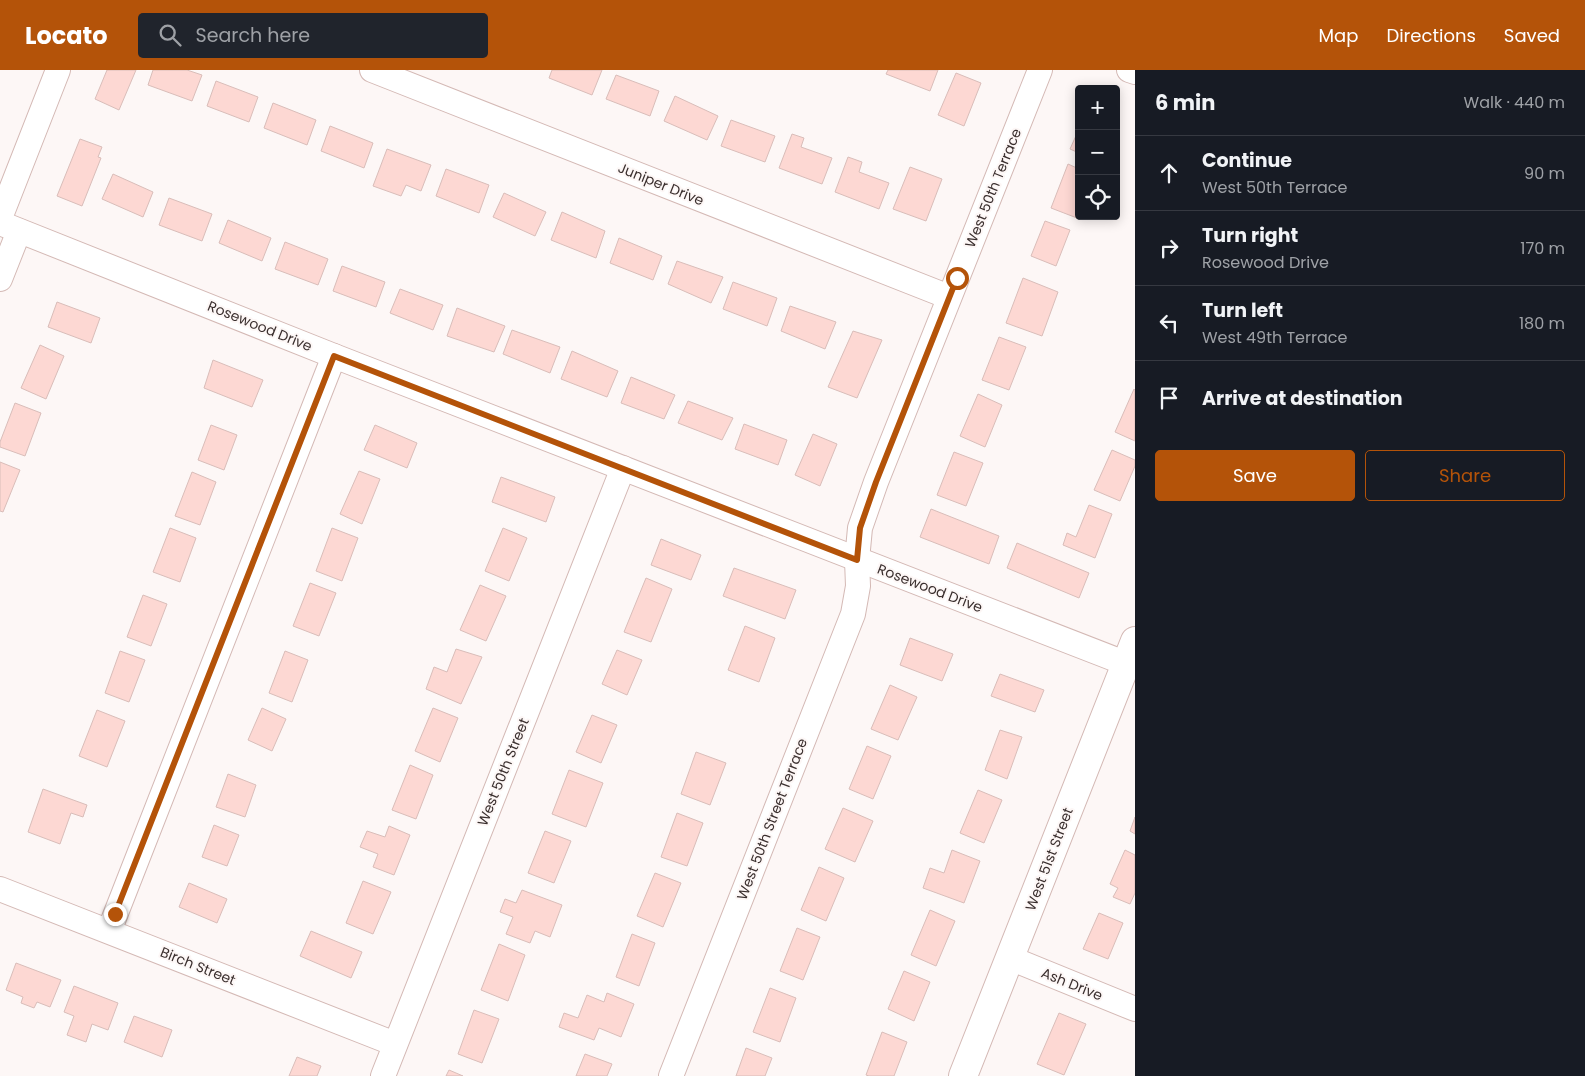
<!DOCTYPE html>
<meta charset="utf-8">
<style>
body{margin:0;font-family:Poppins,sans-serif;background:#20242c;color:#f1f3f6}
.controls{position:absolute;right:15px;top:15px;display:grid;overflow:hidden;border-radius:5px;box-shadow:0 2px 12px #0003}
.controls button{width:45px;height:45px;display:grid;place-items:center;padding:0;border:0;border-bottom:1px solid #363941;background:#171b24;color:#f1f3f6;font:25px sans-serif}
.stop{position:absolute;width:15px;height:15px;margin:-11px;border:4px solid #b45309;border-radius:50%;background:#fff}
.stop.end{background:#b45309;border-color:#fff;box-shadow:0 1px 5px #0008}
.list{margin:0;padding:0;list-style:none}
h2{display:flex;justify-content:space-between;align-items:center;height:65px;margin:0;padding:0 20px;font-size:21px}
h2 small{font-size:16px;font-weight:400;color:#9ea1a6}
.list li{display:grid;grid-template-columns:32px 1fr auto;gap:15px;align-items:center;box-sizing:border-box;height:75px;padding:0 20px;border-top:1px solid #363941}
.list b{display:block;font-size:19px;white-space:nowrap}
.list p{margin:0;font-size:16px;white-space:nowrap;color:#9ea1a6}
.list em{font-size:16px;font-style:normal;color:#9ea1a6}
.actions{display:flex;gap:10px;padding:15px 20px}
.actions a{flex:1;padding:11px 0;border:1px solid #b45309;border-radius:5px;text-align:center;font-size:18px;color:#b45309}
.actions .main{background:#b45309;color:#fff}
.icon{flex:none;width:28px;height:28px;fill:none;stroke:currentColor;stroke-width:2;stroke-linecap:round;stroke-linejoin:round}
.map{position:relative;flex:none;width:1135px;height:1006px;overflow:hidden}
header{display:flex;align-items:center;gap:30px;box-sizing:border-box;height:70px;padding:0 25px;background:#b45309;color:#fff}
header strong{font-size:24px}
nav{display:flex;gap:28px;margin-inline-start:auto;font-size:18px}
.search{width:350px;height:45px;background:#20242c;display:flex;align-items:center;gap:12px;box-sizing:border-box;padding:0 18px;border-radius:5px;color:#9ea1a6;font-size:19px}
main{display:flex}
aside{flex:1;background:#171b24}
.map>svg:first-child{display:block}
.building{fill:#fdd8d3;stroke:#d9bdb9}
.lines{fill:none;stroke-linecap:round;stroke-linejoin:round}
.minor-casing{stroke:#d4b9b5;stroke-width:26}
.tertiary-casing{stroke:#d4b9b5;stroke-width:30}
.minor{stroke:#fff;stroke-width:24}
.tertiary{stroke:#fff;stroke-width:28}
.route{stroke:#b45309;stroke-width:6}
.labels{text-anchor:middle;stroke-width:4;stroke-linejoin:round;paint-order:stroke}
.street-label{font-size:14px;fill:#3a2f2e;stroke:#fdf7f6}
</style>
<header>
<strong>Locato</strong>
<div class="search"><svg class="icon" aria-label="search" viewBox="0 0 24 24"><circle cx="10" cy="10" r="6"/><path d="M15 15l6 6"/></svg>Search here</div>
<nav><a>Map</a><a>Directions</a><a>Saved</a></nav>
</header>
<main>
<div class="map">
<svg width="1135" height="1006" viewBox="0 0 1135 1006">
<rect width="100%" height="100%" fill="#fdf7f6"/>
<g class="building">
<polygon points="107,0 136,0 119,40 95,29"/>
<polygon points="153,0 187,0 202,5 192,31 148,15"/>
<polygon points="552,0 602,0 592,25 549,8"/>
<polygon points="888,0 938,0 930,21 886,4"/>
<polygon points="956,3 981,13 964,56 938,45"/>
<polygon points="616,5 659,21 650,46 606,29"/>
<polygon points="216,11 258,27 249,52 207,36"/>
<polygon points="675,26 718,46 707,70 664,51"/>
<polygon points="273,33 316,50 307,75 264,58"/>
<polygon points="731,50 775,66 765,92 721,76"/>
<polygon points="330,56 373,73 364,98 321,81"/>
<polygon points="1079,59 1079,83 1070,79"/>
<polygon points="792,64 804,68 801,77 832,88 822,114 779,98"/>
<polygon points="80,69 102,77 98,87 101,88 82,136 57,126"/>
<polygon points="387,79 431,95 421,121 406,115 401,126 373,116"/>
<polygon points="848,87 862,92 859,102 889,113 879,139 835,122"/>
<polygon points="1068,94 1079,99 1079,144 1077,148 1051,138"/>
<polygon points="910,97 942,109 926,151 893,139"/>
<polygon points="446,99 489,115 479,143 436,126"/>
<polygon points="113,104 153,122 143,147 102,129"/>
<polygon points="504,123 546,142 535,166 493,147"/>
<polygon points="169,128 212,144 202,171 159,155"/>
<polygon points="562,142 605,161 596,188 551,170"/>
<polygon points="228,150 271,168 262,191 219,173"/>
<polygon points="1045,151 1070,160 1056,196 1031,186"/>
<polygon points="619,168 662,186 653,210 610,193"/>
<polygon points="285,172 328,189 318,215 275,199"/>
<polygon points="677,191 723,207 711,233 668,214"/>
<polygon points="342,196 385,212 376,237 333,221"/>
<polygon points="1023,208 1058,222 1042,266 1006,253"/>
<polygon points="733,212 777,228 767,256 723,239"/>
<polygon points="400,219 443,235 433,260 390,243"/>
<polygon points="57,232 100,248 91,273 48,257"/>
<polygon points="790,236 836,252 825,279 781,261"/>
<polygon points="457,238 505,256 494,282 447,266"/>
<polygon points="512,260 560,277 550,303 503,284"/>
<polygon points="853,261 882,270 857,328 828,317"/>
<polygon points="999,267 1026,277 1009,320 982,310"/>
<polygon points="40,275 64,286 46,329 21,318"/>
<polygon points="572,281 618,301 607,327 561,309"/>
<polygon points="213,290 263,310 252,337 204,318"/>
<polygon points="631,307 675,325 664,349 621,333"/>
<polygon points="1134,319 1135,320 1135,371 1115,362"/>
<polygon points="978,324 1002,335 985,377 960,366"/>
<polygon points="688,331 733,348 722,370 678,353"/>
<polygon points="15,333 41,343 25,386 0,377 0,372"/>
<polygon points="744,354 787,370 778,395 735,379"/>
<polygon points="211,355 237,365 224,400 198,390"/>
<polygon points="375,355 417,373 407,398 364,380"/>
<polygon points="813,364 837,374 820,416 795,405"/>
<polygon points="1112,380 1135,390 1135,396 1120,431 1094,420"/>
<polygon points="954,382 983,393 966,436 937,425"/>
<polygon points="0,392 20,400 3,442 0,441"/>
<polygon points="359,401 380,409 362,454 340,444"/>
<polygon points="192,402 216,412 200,455 175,446"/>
<polygon points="501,407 555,427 546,452 492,432"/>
<polygon points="1089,435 1112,444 1095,488 1063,475 1067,463 1076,467"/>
<polygon points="931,439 999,466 989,494 920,467"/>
<polygon points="170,458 196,468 180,512 153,502"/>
<polygon points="332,458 358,468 342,511 316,501"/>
<polygon points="503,458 527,468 509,511 485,501"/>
<polygon points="661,469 701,485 691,510 651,495"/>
<polygon points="1017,473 1089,503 1079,528 1007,498"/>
<polygon points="734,498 796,520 785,549 723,526"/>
<polygon points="646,508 672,519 651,572 624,562"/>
<polygon points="310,513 336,523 319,566 293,556"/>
<polygon points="480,515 506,526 486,571 460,560"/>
<polygon points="143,525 167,534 151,576 127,567"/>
<polygon points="745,556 775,568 759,612 728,600"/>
<polygon points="910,568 953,584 942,611 900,595"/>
<polygon points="456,579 482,587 461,634 426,619 434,597 447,602"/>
<polygon points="617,580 642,590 627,625 602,614"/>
<polygon points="120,581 145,590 129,632 105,623"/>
<polygon points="285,581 308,590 292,632 269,623"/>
<polygon points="1000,604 1044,620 1035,642 991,626"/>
<polygon points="890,615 917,627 898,670 871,659"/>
<polygon points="262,638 286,649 272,681 248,670"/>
<polygon points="433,638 458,648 440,692 415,681"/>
<polygon points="97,640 125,651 107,697 79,686"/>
<polygon points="592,645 617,655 601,693 576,682"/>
<polygon points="1000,660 1022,667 1007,709 985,700"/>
<polygon points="867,676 891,686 873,729 849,719"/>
<polygon points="696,682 726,693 710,735 681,724"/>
<polygon points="410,695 433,705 416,749 392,740"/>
<polygon points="569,700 603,713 586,757 552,744"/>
<polygon points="228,704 256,715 245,747 216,737"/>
<polygon points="43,719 87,735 83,747 71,743 60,774 28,762"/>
<polygon points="978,720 1002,730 984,773 960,763"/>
<polygon points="843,738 873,751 855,792 825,779"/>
<polygon points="677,743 703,753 687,796 661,787"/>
<polygon points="1135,747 1135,764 1130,761"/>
<polygon points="214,755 239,765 227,796 202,787"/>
<polygon points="389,756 410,765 394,805 373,797 378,784 360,777 367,761 385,767"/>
<polygon points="545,761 571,771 554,813 528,803"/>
<polygon points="952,780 980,791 964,833 923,818 930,798 944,803"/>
<polygon points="1125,780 1135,785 1135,823 1130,834 1113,827 1118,818 1110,814"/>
<polygon points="819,797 844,808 826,851 801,840"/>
<polygon points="655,803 681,813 663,857 637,846"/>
<polygon points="363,811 391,822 373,864 346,853"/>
<polygon points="189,813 227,829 217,853 179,837"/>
<polygon points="522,820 562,835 550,867 535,861 530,873 506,864 513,847 500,842 505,829 516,833"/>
<polygon points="930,840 955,851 936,896 911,885"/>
<polygon points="1099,843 1123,853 1108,889 1083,879"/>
<polygon points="797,858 820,867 803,910 780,901"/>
<polygon points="311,861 362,882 351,908 300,886"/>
<polygon points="632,864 655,873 639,916 616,907"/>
<polygon points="499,874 525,885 508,931 481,920"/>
<polygon points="16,893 61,910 50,937 37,932 34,938 21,933 23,927 6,920"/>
<polygon points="904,901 930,912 914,951 888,939"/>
<polygon points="74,916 118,933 108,960 92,954 86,972 67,965 74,946 64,942"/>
<polygon points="770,918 796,928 780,972 753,962"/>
<polygon points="607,923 634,934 621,967 599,958 594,970 559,957 564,943 578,948 587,925 604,932"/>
<polygon points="474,940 499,949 482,993 458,984"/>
<polygon points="1059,943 1086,954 1064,1005 1037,994"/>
<polygon points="134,946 172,960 162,987 124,972"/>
<polygon points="882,962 907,972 894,1006 869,1006 866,1005"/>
<polygon points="746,978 772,988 765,1006 736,1006"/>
<polygon points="585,984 612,994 607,1006 576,1006"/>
<polygon points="297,987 321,996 317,1006 289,1006"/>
<polygon points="449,1000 463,1006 446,1006"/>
</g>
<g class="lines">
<defs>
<g id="minor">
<polyline points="372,0 949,227"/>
<polyline points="1129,0 1135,2"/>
<polyline points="0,148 58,0"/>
<polyline points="0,153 334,286 1135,597"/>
<polyline points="0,209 19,161"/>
<polyline points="0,819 395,974"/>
<polyline points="109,861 334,286"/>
<polyline points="1010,888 1135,939"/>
<polyline points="383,1006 623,398"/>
<polyline points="671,1006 853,544 858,516 857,490 860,458 876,412 1040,0"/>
</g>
<polyline id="tertiary" points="963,1006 1135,571"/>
</defs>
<use href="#minor" class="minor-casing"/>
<use href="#tertiary" class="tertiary-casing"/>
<use href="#minor" class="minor"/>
<use href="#tertiary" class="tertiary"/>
</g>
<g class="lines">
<polyline class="route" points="115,844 334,286 857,490 860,458 876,412 957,208"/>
</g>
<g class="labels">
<g class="street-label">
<text transform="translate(661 114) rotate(22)" y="5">Juniper Drive</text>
<text transform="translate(993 118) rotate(-68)" y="5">West 50th Terrace</text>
<text transform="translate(260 256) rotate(22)" y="5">Rosewood Drive</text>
<text transform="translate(930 518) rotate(21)" y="5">Rosewood Drive</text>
<text transform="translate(503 702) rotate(-68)" y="5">West 50th Street</text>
<text transform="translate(772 749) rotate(-69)" y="5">West 50th Street Terrace</text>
<text transform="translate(1049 789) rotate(-69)" y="5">West 51st Street</text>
<text transform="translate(198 896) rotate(22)" y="5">Birch Street</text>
<text transform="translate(1072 914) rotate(22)" y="5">Ash Drive</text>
</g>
</g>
</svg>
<div class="controls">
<button>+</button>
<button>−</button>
<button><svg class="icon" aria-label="locate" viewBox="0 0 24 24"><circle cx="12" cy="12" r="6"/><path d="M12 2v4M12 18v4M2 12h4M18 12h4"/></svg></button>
</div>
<div class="stop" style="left:957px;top:208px"></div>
<div class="stop end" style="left:115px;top:844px"></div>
</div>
<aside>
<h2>6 min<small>Walk · 440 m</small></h2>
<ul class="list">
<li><svg class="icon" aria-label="ahead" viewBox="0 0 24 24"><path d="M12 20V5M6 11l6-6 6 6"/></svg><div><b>Continue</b><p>West 50th Terrace</p></div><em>90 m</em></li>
<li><svg class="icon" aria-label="right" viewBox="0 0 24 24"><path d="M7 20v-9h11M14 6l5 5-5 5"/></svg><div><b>Turn right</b><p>Rosewood Drive</p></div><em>170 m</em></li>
<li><svg class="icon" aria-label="left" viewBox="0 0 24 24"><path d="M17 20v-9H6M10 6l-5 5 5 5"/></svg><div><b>Turn left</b><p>West 49th Terrace</p></div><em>180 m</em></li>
<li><svg class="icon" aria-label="arrive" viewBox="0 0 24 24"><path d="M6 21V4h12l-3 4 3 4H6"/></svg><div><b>Arrive at destination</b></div></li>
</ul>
<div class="actions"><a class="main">Save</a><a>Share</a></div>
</aside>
</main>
